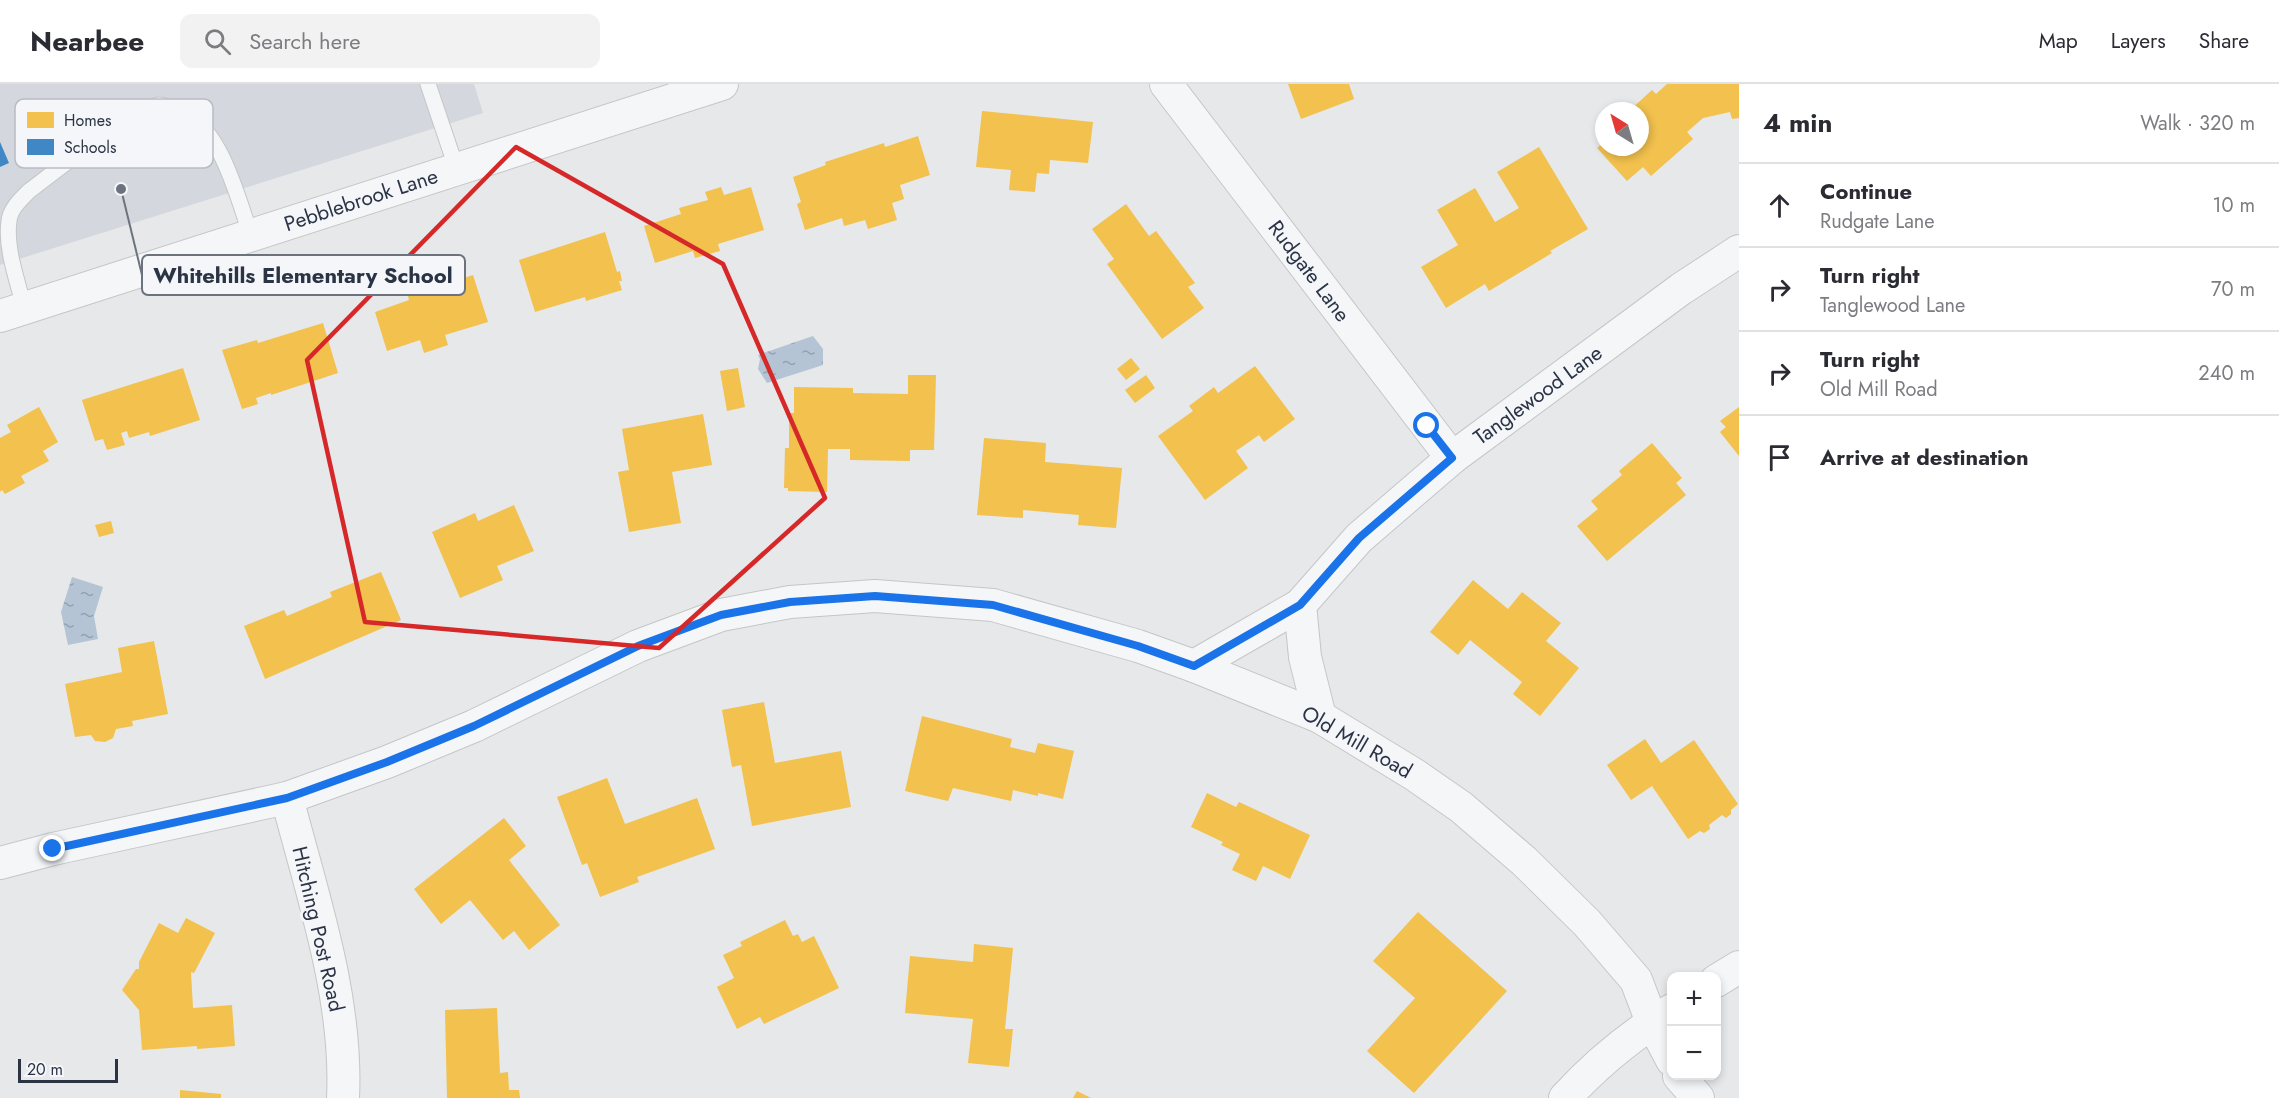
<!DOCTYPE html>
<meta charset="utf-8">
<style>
body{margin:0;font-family:Jost,sans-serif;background:#f2f2f3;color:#2b2b33}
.controls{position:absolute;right:18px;bottom:18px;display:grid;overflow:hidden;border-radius:12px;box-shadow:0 3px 9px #0003}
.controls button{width:54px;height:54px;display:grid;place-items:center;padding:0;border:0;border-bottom:2px solid #e1e1e2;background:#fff;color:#2b2b33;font:30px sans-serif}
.compass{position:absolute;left:1595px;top:18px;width:54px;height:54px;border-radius:50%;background:#fff;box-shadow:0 3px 9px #0003;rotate:323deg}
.scale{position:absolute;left:18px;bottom:15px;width:100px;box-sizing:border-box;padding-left:6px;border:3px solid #2b3445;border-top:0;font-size:16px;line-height:21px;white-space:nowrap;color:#2b3445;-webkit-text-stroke:4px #f4f6f9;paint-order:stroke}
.stop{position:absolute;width:18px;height:18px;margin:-14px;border:4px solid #1a73e8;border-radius:50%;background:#fff}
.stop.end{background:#1a73e8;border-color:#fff;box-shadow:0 2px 6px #0008}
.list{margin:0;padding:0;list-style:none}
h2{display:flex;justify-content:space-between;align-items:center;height:78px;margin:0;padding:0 24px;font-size:26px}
h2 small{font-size:20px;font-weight:400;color:#7c7c81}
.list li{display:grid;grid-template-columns:39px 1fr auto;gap:18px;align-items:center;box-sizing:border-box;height:84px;padding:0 24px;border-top:2px solid #e1e1e2}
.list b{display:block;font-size:22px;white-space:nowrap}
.list p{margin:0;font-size:20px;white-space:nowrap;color:#7c7c81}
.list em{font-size:20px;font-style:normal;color:#7c7c81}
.icon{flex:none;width:33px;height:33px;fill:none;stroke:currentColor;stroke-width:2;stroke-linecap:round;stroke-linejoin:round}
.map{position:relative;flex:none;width:1739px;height:1014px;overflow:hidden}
header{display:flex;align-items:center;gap:36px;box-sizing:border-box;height:84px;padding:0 30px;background:#fff;border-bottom:2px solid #e1e1e2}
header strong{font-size:28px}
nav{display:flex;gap:33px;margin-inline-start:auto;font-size:21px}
.search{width:420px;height:54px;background:#f2f2f3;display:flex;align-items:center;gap:15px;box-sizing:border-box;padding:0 21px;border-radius:12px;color:#7c7c81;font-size:22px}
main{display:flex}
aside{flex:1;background:#fff}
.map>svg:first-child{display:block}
.built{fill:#d4d7dd}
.water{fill:url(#water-ripples)}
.homes{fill:#f2c14e}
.schools{fill:#3f88c5}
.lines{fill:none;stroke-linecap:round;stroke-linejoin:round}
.service-casing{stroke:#c4c6c8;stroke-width:17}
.minor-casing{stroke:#c4c6c8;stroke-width:34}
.service{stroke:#f5f6f7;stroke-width:15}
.minor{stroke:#f5f6f7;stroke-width:32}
.route{stroke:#1a73e8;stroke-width:8}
.marked{fill:none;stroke:#d62828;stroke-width:4.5;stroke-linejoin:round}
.labels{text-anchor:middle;stroke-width:6;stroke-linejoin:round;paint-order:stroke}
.street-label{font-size:21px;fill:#2b3445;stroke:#f4f6f9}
.key{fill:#f4f6f9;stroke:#b8bcc3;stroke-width:1.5}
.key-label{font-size:16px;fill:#2b3445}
.leader{fill:none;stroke:#6c737f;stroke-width:2}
.callout-dot{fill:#6c737f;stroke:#f4f6f9;stroke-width:2}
.callout{fill:#f4f6f9;stroke:#6c737f;stroke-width:2}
.callout-label{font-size:22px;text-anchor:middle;font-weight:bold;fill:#2b3445}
</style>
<header>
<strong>Nearbee</strong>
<div class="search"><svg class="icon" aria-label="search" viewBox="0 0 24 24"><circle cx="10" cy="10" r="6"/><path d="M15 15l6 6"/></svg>Search here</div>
<nav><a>Map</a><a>Layers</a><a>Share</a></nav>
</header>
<main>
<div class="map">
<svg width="1739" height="1014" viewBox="0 0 1739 1014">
<defs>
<pattern id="water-ripples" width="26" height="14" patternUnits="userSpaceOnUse" patternTransform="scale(1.5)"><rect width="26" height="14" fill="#b4c4d5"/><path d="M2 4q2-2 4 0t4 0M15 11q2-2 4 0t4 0" fill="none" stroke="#93a0af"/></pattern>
</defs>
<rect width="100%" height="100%" fill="#e6e8ea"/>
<polygon class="built" points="0,0 474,0 483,29 0,181"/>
<g class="water">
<polygon points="813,252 823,265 823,281 767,299 758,285 760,275 758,271"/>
<polygon points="72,493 103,503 94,532 98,555 68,561 61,528"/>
</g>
<g class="homes">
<polygon points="1288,0 1349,0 1354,15 1301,35"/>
<polygon points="1667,0 1739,0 1739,34 1732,35 1730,28 1703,34 1687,48 1693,55 1651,92 1643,83 1627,97 1597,64 1604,58 1604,63 1640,63 1640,27 1629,27 1652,6 1656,10"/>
<polygon points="982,27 1093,38 1088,79 1050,76 1049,90 1037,89 1035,108 1009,106 1011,86 976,83"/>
<polygon points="918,52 930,91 900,101 904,115 892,119 897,136 868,145 865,136 844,142 842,134 805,146 797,120 801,118 793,93 826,81 825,78 884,59 885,63"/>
<polygon points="1539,63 1588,145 1550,167 1552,169 1489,207 1485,200 1446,224 1421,183 1458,161 1437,126 1475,104 1495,138 1519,124 1497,88"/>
<polygon points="721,103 724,111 751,103 764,146 718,160 720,167 695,174 693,167 655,179 644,142 681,130 679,124 708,116 705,108"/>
<polygon points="1126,120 1149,152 1156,147 1195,199 1188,203 1204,224 1162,255 1107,180 1114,175 1092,145"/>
<polygon points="605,148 617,188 620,187 622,197 619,197 622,206 586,217 585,213 535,228 519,176"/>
<polygon points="473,191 488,238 445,251 448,261 424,269 420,256 387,267 375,228 409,216 408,212"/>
<polygon points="323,239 338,289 271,311 271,309 256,314 258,320 242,325 222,266 257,256 258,259"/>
<polygon points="1131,274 1140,285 1126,296 1117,285"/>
<polygon points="1255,282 1295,335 1264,358 1259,351 1236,367 1248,384 1205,416 1158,352 1193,327 1189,322 1214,303 1218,309"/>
<polygon points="183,284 200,336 150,352 149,348 129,354 127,347 121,349 125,361 107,366 103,355 95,357 82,316"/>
<polygon points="738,284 745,323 727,327 720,287"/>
<polygon points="908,291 936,291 934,366 910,366 910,377 850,376 850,365 828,365 827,408 788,407 788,404 784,404 785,364 789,364 789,329 794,329 794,303 853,304 853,309 908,310"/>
<polygon points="1146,291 1155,304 1135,319 1125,306"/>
<polygon points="39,323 58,358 43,367 49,377 21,392 25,399 5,410 2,406 0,408 0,354 11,348 7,341"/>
<polygon points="1739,323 1739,372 1720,348 1726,343 1720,337"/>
<polygon points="703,330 712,381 672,388 681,439 629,448 618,388 629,386 622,345"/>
<polygon points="984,354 1046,359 1045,378 1122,384 1116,444 1078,441 1079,431 1023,426 1023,434 977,431"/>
<polygon points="1652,359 1682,394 1676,399 1686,411 1607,477 1577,442 1598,425 1591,417 1622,391 1619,387"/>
<polygon points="514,421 534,467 497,482 503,496 460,514 432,448 475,429 478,437"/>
<polygon points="111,437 114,449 99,453 95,441"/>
<polygon points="381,488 401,536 265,595 244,542 284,526 287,532 332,513 330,508"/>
<polygon points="1473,496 1508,525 1522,508 1561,539 1546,557 1579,584 1540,632 1513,610 1522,598 1470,556 1458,571 1430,548"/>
<polygon points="154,557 168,630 132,637 133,642 116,645 113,654 105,658 95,657 91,651 75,653 65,600 122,588 118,564"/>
<polygon points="764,618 775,679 841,667 851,723 752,742 741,681 732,683 722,626"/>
<polygon points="922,632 1012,655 1010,663 1035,669 1038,659 1074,667 1063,715 1038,709 1038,712 1013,706 1011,717 953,704 948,717 905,707"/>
<polygon points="1645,655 1661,679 1694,656 1738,720 1731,726 1731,730 1726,734 1722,731 1709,741 1710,745 1704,749 1700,747 1688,755 1652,702 1631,716 1607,681"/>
<polygon points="607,694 625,740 697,714 715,765 637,793 639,798 600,813 587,779 582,781 557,713"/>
<polygon points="1207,709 1236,723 1239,718 1310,751 1290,795 1263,782 1256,797 1232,786 1240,770 1221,761 1223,758 1191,743"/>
<polygon points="504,734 526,762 509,776 560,841 529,866 514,847 503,856 470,816 441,840 414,805"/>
<polygon points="1418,828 1507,907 1414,1009 1367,967 1415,914 1373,877"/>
<polygon points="186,834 215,849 194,889 191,888 193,924 232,921 235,962 197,965 197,962 142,966 139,926 122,906 136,885 139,885 139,878 159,839 178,849"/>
<polygon points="785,836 793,852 798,850 802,858 814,852 839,904 764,940 760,933 737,945 717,903 734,894 723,871 742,862 740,858"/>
<polygon points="974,860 1013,864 1005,945 1013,945 1009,983 968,979 973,935 905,929 910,872 973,878"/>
<polygon points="497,924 500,989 508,988 509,1006 519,1006 520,1014 447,1014 445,926"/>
<polygon points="180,1006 221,1010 221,1014 180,1014"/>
<polygon points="1077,1007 1091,1014 1073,1014"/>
</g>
<polygon class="schools" points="0,58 9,79 0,83"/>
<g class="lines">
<defs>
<g id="service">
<polyline points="428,0 457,86"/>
<path d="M 24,224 C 18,197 5,165 9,137 C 10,125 21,115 29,107 C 53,89 135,23 159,21 C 163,21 169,23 172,24 C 219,34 237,112 251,152"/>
</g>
<g id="minor">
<polyline points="1166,0 1452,374"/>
<polyline points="0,232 722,0"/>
<polyline points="1300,521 1305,573 1320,633"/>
<polyline points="1194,582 1300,521 1359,454 1452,374 1681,205 1739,167"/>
<path d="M 287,714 C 312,810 348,914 343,1014"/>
<polyline points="0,779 53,765 287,714 387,678 474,642 638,562 721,531 790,518 875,512 993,521 1138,562 1194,582 1320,633 1415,691 1461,723 1524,777 1587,839 1636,896 1652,938 1672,976"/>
<polyline points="1716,897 1739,883"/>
<polyline points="1679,992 1698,1014"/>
<path d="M 1565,1014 C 1596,980 1633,950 1672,926"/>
</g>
</defs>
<use href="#service" class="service-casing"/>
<use href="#minor" class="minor-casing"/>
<use href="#service" class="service"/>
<use href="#minor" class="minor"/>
</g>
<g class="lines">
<polyline class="route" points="53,765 287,714 387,678 474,642 638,562 721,531 790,518 875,512 993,521 1138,562 1194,582 1300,521 1359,454 1452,374 1427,342"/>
</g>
<path class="marked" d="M 516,63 L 723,180 L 825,414 L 659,564 L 365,538 L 307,276 Z"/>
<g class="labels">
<g class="street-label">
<text transform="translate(361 116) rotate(-18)" y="7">Pebblebrook Lane</text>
<text transform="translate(1309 187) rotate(53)" y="7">Rudgate Lane</text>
<text transform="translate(1538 311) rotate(-36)" y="7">Tanglewood Lane</text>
<text transform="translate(1357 658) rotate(30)" y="7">Old Mill Road</text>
<text transform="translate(318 845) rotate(77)" y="7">Hitching Post Road</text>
</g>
</g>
<rect x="15" y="15" width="198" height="69" rx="9" class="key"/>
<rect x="27" y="28" width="27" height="16" fill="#f2c14e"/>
<rect x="27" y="55" width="27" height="16" fill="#3f88c5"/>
<g class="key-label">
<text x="64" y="42">Homes</text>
<text x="64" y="69">Schools</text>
</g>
<path class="leader" d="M121 105L142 191"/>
<circle class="callout-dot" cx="121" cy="105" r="6"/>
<rect class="callout" x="142" y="171" width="323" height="40" rx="6"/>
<g class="callout-label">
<text x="303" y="199">Whitehills Elementary School</text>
</g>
</svg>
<div class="controls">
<button>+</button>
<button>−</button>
</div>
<svg class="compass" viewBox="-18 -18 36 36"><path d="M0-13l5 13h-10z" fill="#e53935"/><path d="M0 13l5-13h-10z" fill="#7c7c81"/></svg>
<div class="scale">20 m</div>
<div class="stop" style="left:1427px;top:342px"></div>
<div class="stop end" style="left:53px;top:765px"></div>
</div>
<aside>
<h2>4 min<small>Walk · 320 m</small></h2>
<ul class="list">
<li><svg class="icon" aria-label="ahead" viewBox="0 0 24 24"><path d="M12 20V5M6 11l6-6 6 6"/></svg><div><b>Continue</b><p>Rudgate Lane</p></div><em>10 m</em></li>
<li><svg class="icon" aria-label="right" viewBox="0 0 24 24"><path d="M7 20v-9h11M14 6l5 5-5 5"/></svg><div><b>Turn right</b><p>Tanglewood Lane</p></div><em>70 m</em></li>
<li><svg class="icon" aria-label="right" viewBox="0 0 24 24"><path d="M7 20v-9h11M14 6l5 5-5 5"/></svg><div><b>Turn right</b><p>Old Mill Road</p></div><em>240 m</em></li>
<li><svg class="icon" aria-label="arrive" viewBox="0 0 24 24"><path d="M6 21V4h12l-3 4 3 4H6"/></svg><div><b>Arrive at destination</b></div></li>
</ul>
</aside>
</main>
